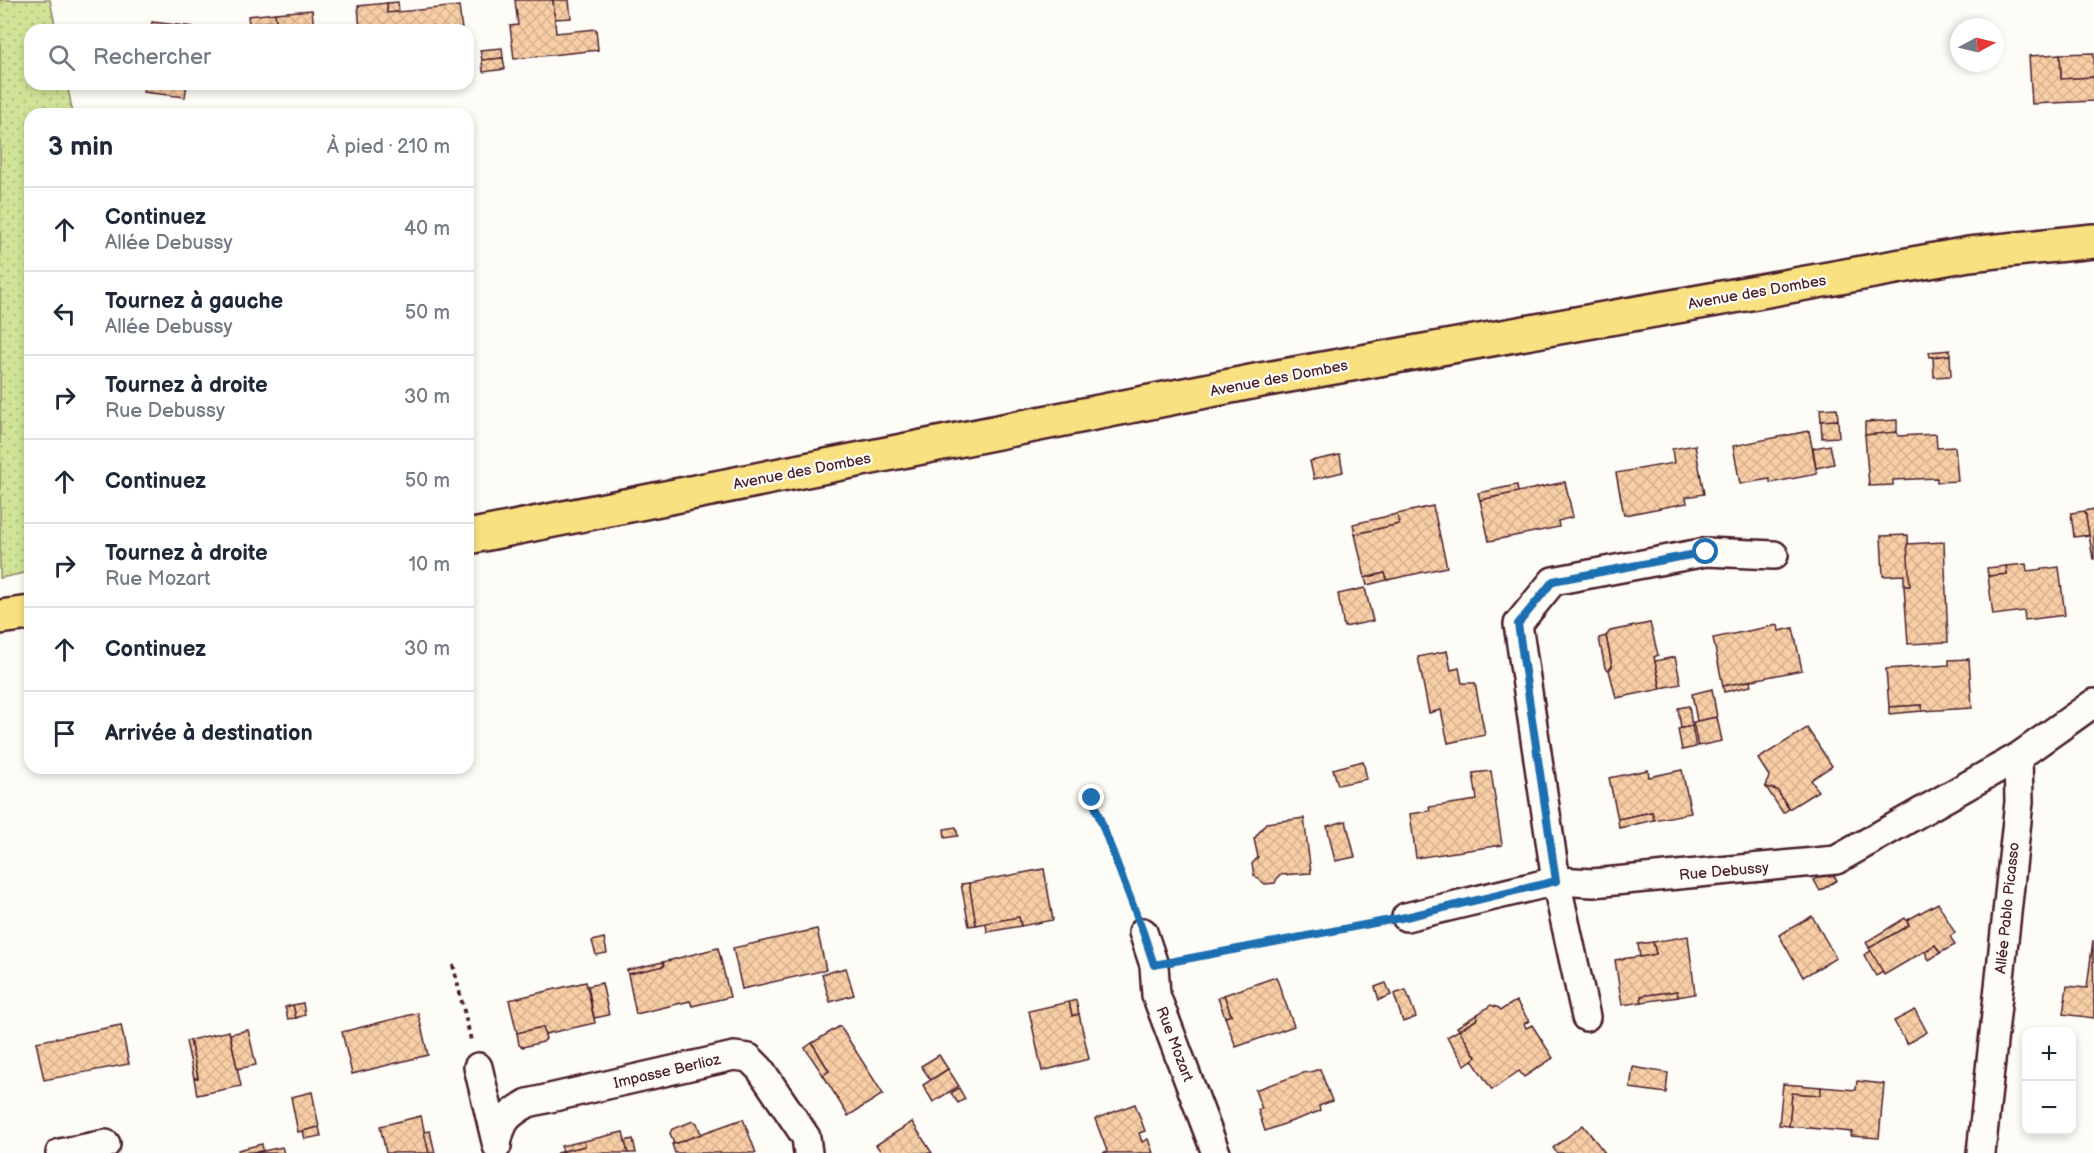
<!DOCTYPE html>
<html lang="fr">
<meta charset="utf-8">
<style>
body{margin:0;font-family:"Balsamiq Sans",sans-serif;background:#f6f6f7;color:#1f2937}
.controls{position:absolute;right:18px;bottom:18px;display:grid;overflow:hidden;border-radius:12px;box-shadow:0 3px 9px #0003}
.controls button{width:54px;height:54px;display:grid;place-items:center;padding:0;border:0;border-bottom:2px solid #e0e1e3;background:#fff;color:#1f2937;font:30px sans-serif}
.compass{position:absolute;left:1950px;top:18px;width:54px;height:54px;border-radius:50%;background:#fff;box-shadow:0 3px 9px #0003;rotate:83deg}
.stop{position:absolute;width:18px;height:18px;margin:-14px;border:4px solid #1f6fb2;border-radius:50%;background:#fff}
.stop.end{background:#1f6fb2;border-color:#fff;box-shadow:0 2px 6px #0008}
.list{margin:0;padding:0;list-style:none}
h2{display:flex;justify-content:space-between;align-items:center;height:78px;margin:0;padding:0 24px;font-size:26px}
h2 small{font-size:20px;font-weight:400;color:#747a83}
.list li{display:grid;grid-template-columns:39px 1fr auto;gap:18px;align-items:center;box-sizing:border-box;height:84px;padding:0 24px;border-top:2px solid #e0e1e3}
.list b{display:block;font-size:22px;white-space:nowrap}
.list p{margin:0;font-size:20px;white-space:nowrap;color:#747a83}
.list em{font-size:20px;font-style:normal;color:#747a83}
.icon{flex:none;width:33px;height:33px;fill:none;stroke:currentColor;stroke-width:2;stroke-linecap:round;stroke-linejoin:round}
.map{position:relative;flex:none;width:2094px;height:1153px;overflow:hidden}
.search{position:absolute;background:#fff;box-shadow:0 3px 9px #0003;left:24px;top:24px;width:450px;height:66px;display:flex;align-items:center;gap:15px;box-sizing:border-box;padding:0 21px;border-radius:18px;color:#747a83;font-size:22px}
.panel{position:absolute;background:#fff;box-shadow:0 3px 9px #0003;left:24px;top:108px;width:450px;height:666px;border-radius:18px}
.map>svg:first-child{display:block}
.green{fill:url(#green-dots);stroke:#8d8161;stroke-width:1.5}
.building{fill:url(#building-cross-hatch);stroke:#4a1f2b;stroke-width:1.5}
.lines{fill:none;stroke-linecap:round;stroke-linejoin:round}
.minor-casing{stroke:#4a1f2b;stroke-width:32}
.primary-casing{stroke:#4a1f2b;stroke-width:38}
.path{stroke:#4a1f2b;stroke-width:4;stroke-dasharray:4.5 4.5;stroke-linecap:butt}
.minor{stroke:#fdfcf7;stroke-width:27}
.primary{stroke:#f9e181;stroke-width:33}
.route{stroke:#1f6fb2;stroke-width:8}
.labels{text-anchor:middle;stroke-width:4.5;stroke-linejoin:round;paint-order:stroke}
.street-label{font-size:15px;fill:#4a1f2b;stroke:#fdfcf7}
</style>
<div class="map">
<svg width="2094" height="1153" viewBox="0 0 2094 1153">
<defs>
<pattern id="green-dots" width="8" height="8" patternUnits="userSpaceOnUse" patternTransform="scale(1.5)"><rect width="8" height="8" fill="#d0e397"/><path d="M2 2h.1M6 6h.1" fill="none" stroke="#b4c282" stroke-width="1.8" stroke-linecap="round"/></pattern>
<pattern id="building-cross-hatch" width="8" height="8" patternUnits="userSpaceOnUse" patternTransform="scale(1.5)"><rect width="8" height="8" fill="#f7cea6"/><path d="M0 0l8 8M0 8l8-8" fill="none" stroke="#d5b08f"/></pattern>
</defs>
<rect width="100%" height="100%" fill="#fdfcf7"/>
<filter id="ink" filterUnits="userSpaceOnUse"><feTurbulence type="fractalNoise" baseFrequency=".0167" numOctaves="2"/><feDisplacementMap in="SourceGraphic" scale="12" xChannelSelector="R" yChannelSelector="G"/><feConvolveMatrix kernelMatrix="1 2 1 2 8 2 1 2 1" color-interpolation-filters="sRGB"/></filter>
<g filter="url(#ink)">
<polygon class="green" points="0,0 50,0 56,30 30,30 30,84 67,84 73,114 30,114 30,572 0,578"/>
<g class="building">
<polygon points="515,0 553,0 556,33 596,29 598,50 514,59 510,26 518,25"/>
<polygon points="553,0 569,0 571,18 555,19"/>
<polygon points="398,2 399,12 387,13 387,3"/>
<polygon points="387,3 387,13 459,6 462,30 360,30 358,6"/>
<polygon points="312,10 314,30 250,30 249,24 276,21 275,13"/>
<polygon points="275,13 276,21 249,24 248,16"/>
<polygon points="152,22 194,27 194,30 151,30"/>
<polygon points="502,48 503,58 482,60 480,50"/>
<polygon points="2094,53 2094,77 2061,79 2060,54"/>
<polygon points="2060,54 2061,79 2094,77 2094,101 2032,104 2029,56"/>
<polygon points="503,58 505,69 483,72 482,60"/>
<polygon points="144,84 187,84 185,97 143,92"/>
<polygon points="1950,350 1950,355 1930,357 1929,352"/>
<polygon points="1950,355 1951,376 1934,377 1933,357"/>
<polygon points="1837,408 1838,420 1821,421 1820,409"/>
<polygon points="1838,420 1839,437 1822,438 1821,421"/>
<polygon points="1897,420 1897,432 1865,435 1865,422"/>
<polygon points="1809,431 1817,474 1770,483 1770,479 1740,484 1733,446"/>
<polygon points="1897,432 1898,436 1936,434 1937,448 1955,447 1958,481 1937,482 1937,478 1893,480 1893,485 1869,486 1865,435"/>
<polygon points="1695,445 1704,494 1686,497 1687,503 1624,515 1616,473 1674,463 1672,449"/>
<polygon points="1830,445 1834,464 1816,468 1813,448"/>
<polygon points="1340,455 1343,472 1314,479 1310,461"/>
<polygon points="1565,482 1573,517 1558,521 1559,527 1489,541 1480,500"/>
<polygon points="1517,485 1518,492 1480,500 1478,493"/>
<polygon points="1433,506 1447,567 1387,580 1385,573 1365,578 1355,534 1399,524 1397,514"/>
<polygon points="2094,509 2094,559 2093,559 2085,511"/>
<polygon points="2085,511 2089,535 2074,537 2071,513"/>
<polygon points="1397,514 1399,524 1355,534 1353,524"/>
<polygon points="1908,535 1910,586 1904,586 1904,575 1883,576 1881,536"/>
<polygon points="1944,542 1948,642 1908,644 1904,586 1910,586 1907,544"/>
<polygon points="2026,564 2027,571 2059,567 2065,615 2025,620 2024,611 1993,615 1988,576 2007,574 2006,566"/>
<polygon points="2006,566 2007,574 1988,576 1987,568"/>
<polygon points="1385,573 1387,580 1367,585 1365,578"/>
<polygon points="1365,588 1373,621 1344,627 1338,594"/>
<polygon points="1650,623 1658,655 1654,657 1661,689 1616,698 1609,670 1612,666 1606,636 1610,631"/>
<polygon points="1778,625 1779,631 1793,628 1802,670 1723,686 1713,638"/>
<polygon points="1606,636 1612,666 1609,670 1605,668 1599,638"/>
<polygon points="1447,651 1451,670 1459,668 1462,683 1475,683 1485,735 1448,743 1441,710 1429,713 1418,657"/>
<polygon points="1675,657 1681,684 1661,688 1655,661"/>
<polygon points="1969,659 1972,708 1922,711 1922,705 1889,707 1886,669 1949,665 1949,660"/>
<polygon points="1750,681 1751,686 1724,692 1723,686"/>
<polygon points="1712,689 1717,717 1697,721 1692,694"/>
<polygon points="1922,705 1922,711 1889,714 1889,707"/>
<polygon points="1689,706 1692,726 1681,728 1678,708"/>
<polygon points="1717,717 1722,741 1698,746 1693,722"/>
<polygon points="1692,726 1696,747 1682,750 1678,729"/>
<polygon points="1807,728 1832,766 1811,780 1818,791 1789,809 1777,790 1766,787 1769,776 1758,759"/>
<polygon points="1363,761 1367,779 1338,785 1333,769"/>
<polygon points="1648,770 1649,777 1682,770 1691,813 1654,820 1652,812 1618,819 1609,778"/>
<polygon points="1491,771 1502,845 1416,858 1410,814 1430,811 1429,807 1477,800 1473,773"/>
<polygon points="1766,787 1777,790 1789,809 1783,813"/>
<polygon points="1652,812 1654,820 1619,828 1618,819"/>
<polygon points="1304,818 1311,873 1279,875 1275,883 1265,884 1254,875 1252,864 1258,857 1254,839 1266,823"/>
<polygon points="1346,821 1355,857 1335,861 1327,826"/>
<polygon points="956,827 958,836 945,838 944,829"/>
<polygon points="1044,869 1053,920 1021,926 1019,917 976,925 969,883"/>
<polygon points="1830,870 1837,880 1820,891 1814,880"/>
<polygon points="969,883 976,925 969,926 961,884"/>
<polygon points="1938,903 1955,933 1950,936 1955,945 1940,953 1935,945 1884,975 1869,948 1909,925 1907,920"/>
<polygon points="1812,916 1836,958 1803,977 1779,935"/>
<polygon points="1019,917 1021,926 987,932 986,923"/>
<polygon points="1905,918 1909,925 1869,948 1866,942"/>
<polygon points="817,929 826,970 742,989 733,948"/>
<polygon points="1688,936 1695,994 1678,997 1677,991 1641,996 1642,1002 1622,1005 1615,960 1656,954 1653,942"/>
<polygon points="604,938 607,953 596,955 592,941"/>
<polygon points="2093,940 2094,1018 2063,1014 2067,986 2087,988"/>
<polygon points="1653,942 1656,954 1640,957 1638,944"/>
<polygon points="1935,945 1940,953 1929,960 1925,952"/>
<polygon points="718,948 730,997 692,1006 690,1001 636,1014 628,974 664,966 663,962"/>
<polygon points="1871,951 1883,972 1876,976 1864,955"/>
<polygon points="663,962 664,966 628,974 627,970"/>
<polygon points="846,968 854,995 830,1002 822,974"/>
<polygon points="1276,977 1294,1026 1236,1047 1225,1017 1231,1015 1224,995"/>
<polygon points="586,982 595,1023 545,1034 543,1027 517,1033 509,1000"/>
<polygon points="602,983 609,1015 594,1018 588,986"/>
<polygon points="1386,983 1391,995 1379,1000 1375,987"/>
<polygon points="1406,990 1416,1017 1403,1022 1394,994"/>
<polygon points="1677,991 1678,997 1642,1002 1641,996"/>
<polygon points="1224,995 1231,1015 1225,1017 1218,998"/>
<polygon points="1076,1000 1079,1014 1072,1016 1069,1002"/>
<polygon points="1516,1001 1529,1021 1524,1024 1526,1028 1532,1025 1553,1058 1524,1077 1519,1071 1492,1090 1472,1060 1476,1057 1459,1030 1476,1020 1478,1014 1491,1005 1499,1008 1501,1010"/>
<polygon points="1069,1002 1072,1016 1079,1014 1089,1059 1042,1071 1029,1011"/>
<polygon points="303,1003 305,1015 296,1018 293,1005"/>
<polygon points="293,1005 296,1018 288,1019 285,1007"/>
<polygon points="1915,1010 1927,1032 1907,1044 1894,1021"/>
<polygon points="418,1013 428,1055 352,1074 342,1032"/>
<polygon points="1478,1014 1476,1020 1459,1030 1457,1027"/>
<polygon points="121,1025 129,1064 44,1080 36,1042"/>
<polygon points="840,1026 883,1094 848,1116 823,1075 829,1071 812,1043"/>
<polygon points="543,1027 546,1039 543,1042 523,1047 519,1045 517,1033"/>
<polygon points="248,1030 256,1065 237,1069 230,1034"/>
<polygon points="1459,1030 1476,1057 1465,1065 1447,1037"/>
<polygon points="229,1031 241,1086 197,1095 194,1078 198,1078 190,1040"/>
<polygon points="190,1040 198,1078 194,1078 186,1041"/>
<polygon points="812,1043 829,1071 823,1075 805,1048"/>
<polygon points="939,1055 948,1069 931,1080 921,1066"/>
<polygon points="1633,1067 1668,1073 1666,1093 1630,1088"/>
<polygon points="948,1069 959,1086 933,1102 923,1085"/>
<polygon points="1320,1069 1332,1101 1319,1106 1320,1111 1265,1131 1258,1110 1262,1109 1255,1090 1306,1072 1307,1073"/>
<polygon points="1857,1081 1884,1084 1879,1138 1851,1136 1852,1132 1789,1126 1792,1093 1820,1095 1821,1087 1856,1090"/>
<polygon points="1783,1084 1821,1087 1820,1095 1792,1093 1789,1126 1779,1125"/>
<polygon points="959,1088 965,1099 958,1103 951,1093"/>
<polygon points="312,1092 319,1127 298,1132 291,1097"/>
<polygon points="1135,1104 1145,1131 1139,1133 1142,1142 1148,1139 1153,1153 1103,1153 1107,1151 1095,1119"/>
<polygon points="421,1116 429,1153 386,1153 380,1126"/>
<polygon points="743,1119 756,1153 675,1153 672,1144"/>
<polygon points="693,1121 697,1123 701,1134 674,1144 670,1133 672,1129"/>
<polygon points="912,1122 932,1153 882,1153 876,1145"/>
<polygon points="1583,1125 1605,1153 1557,1153 1553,1148"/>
<polygon points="319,1127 321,1136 305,1139 303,1131"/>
<polygon points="430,1131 435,1153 429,1153 424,1132"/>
<polygon points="623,1132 628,1153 556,1153 585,1146 584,1141"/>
<polygon points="633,1139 636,1153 628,1153 625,1141"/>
<polygon points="584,1141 585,1146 563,1151 561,1146"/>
<polygon points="262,1144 263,1151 239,1153 238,1150"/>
<polygon points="282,1147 284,1153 253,1153 263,1151"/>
</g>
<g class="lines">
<defs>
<g id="minor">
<polyline points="1406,917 1556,881 1593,883 1836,860 2018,757 2094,703"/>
<polyline points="1143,932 1154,965 1156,995 1216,1153"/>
<polyline points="1586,1017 1556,881 1518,624 1553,581 1706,552 1774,555"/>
<polyline points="478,1067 497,1146"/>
<path d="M 497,1144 C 502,1120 507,1115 528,1103 L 734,1056 L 749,1058 L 760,1069 L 806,1137 L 808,1153"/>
<polyline points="60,1153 106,1144"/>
<polyline points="1981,1153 2019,802 2018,757"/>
</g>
<g id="primary">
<polyline points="468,537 1261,380 1969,254 2094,241"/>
<polyline points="0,617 30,613"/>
</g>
</defs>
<use href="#minor" class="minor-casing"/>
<use href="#primary" class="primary-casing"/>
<g class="path">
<polyline points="1092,798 1133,906"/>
<polyline points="1183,960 1379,922"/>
<polyline points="453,965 471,1040"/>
</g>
<use href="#minor" class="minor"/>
<use href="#primary" class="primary"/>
</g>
</g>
<g class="lines" filter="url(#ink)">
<polyline class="route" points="1092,798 1143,932 1154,965 1406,917 1556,881 1518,624 1553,581 1706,552"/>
</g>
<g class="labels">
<g class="street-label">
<text transform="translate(1757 292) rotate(-10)" y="5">Avenue des Dombes</text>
<text transform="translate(1279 378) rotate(-11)" y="5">Avenue des Dombes</text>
<text transform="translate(802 471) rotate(-11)" y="5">Avenue des Dombes</text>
<text transform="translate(1724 871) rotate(-5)" y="5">Rue Debussy</text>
<text transform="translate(2007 908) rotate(-84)" y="5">Allée Pablo Picasso</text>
<text transform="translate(1175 1044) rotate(69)" y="5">Rue Mozart</text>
<text transform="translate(667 1071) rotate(-13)" y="5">Impasse Berlioz</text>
</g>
</g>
</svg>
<div class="controls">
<button>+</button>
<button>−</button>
</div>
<svg class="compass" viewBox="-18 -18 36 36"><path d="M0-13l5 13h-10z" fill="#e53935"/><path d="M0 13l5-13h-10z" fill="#747a83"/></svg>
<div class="stop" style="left:1706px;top:552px"></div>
<div class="stop end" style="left:1092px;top:798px"></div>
<div class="search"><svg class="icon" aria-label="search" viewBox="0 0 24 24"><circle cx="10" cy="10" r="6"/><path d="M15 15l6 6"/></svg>Rechercher</div>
<section class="panel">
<h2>3 min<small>À pied · 210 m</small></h2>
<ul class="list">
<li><svg class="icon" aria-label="ahead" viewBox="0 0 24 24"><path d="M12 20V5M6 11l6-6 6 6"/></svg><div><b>Continuez</b><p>Allée Debussy</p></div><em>40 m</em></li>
<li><svg class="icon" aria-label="left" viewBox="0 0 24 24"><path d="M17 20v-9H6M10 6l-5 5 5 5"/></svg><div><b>Tournez à gauche</b><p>Allée Debussy</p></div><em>50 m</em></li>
<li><svg class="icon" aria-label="right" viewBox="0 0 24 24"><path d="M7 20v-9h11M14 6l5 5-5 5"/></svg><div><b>Tournez à droite</b><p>Rue Debussy</p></div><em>30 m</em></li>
<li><svg class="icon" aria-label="ahead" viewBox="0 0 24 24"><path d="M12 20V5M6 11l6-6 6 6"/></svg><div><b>Continuez</b></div><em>50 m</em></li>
<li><svg class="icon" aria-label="right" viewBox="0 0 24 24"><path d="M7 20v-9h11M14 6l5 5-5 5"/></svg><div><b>Tournez à droite</b><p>Rue Mozart</p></div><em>10 m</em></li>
<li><svg class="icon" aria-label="ahead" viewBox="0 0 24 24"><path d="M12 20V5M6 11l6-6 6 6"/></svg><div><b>Continuez</b></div><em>30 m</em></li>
<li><svg class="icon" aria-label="arrive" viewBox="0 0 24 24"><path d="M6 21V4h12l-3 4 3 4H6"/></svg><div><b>Arrivée à destination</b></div></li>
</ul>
</section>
</div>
